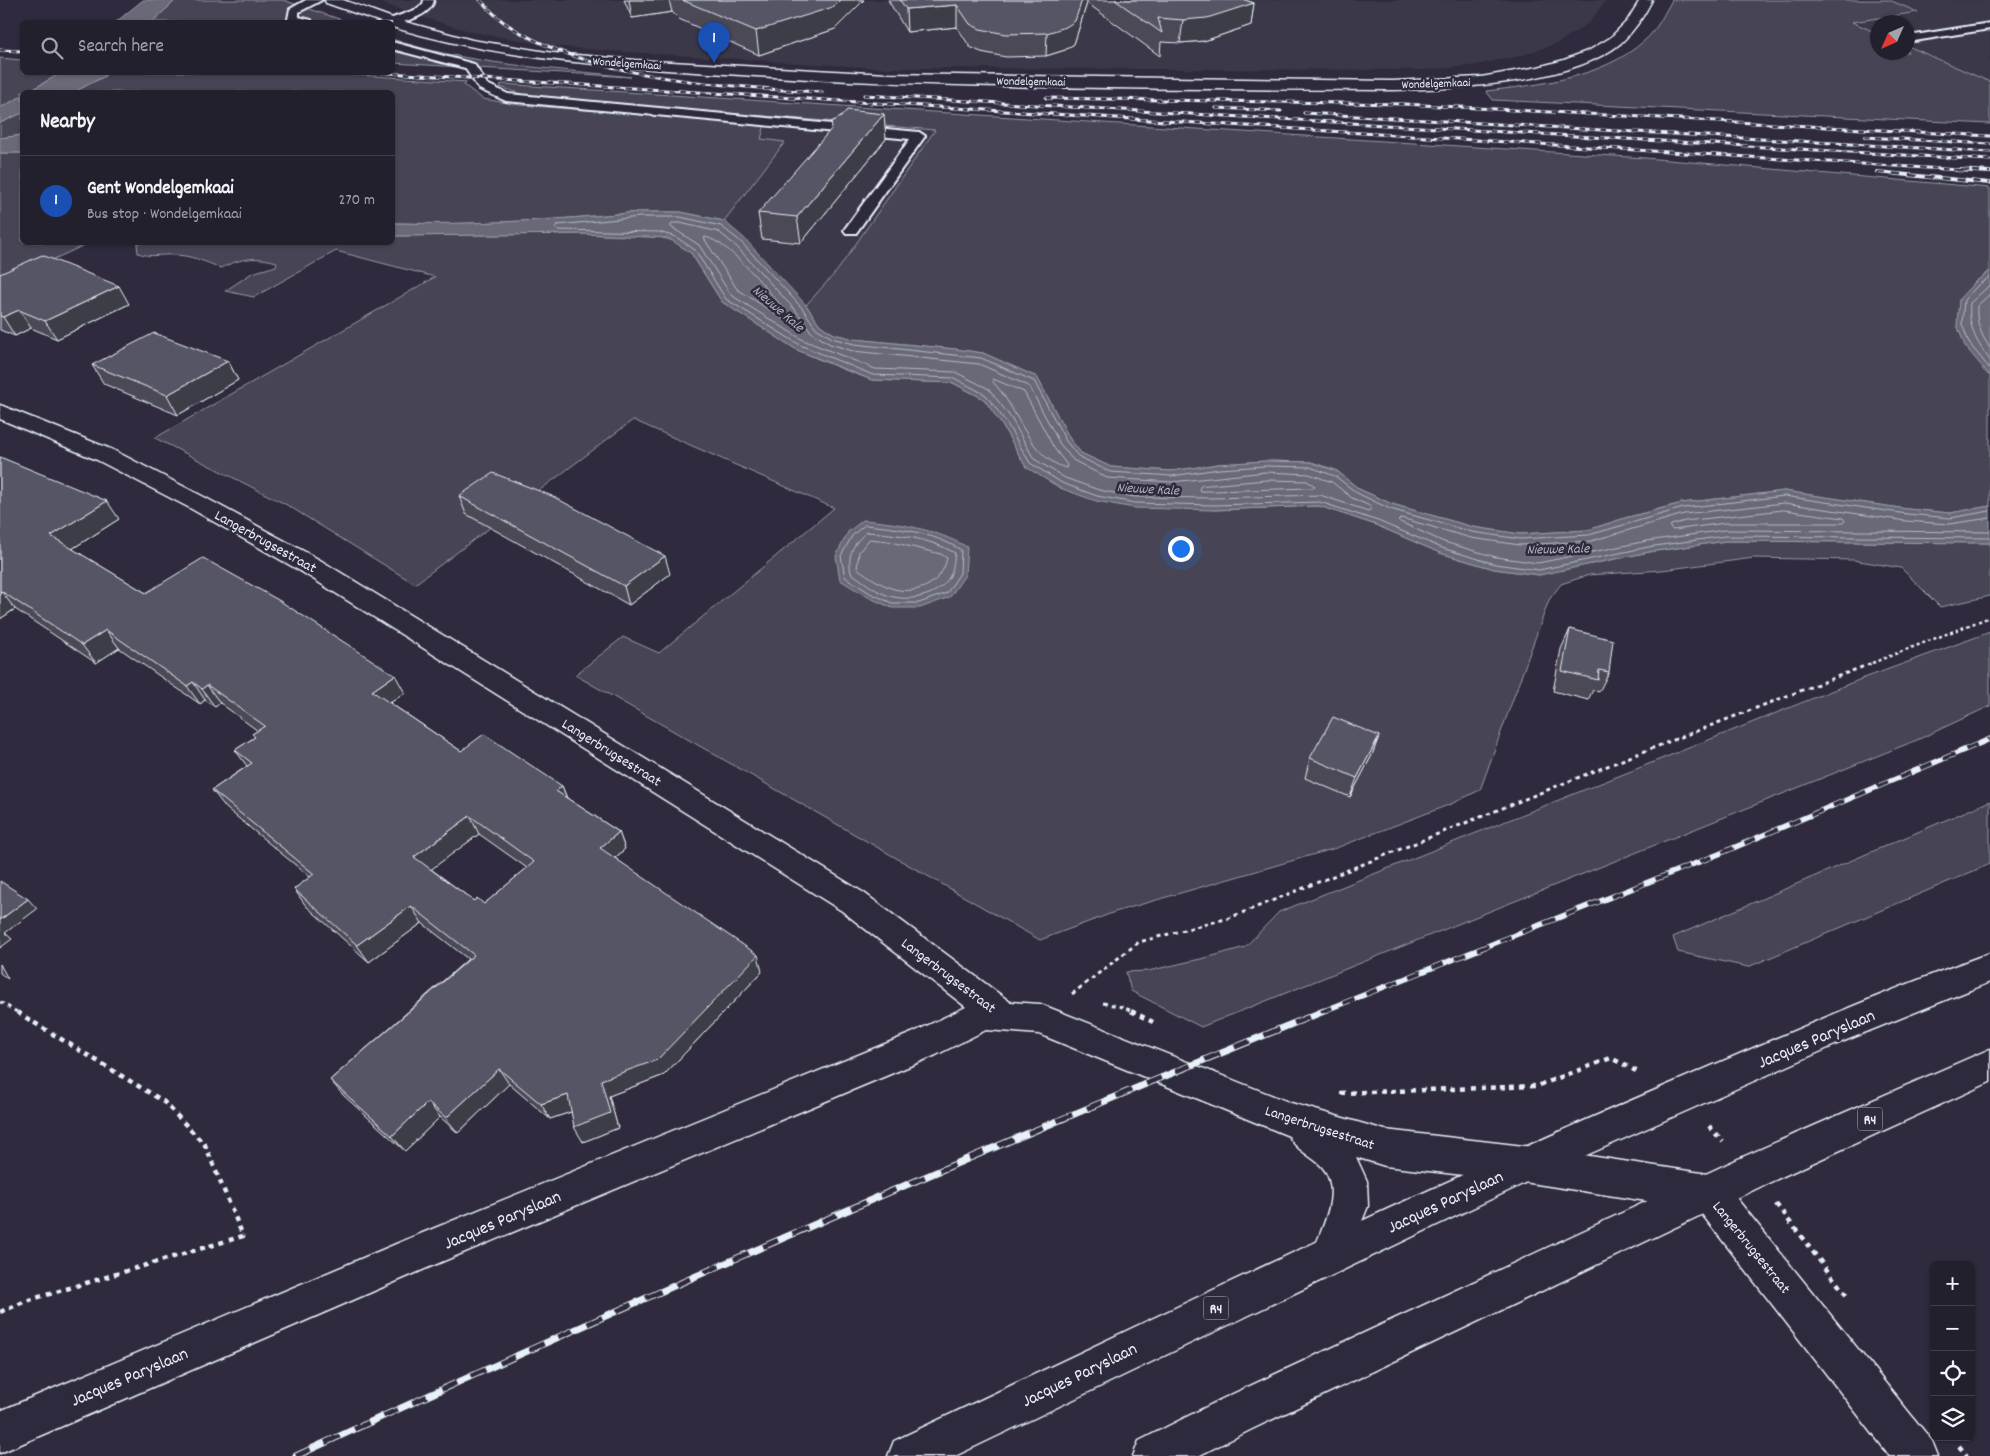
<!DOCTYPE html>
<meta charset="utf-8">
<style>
body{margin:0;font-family:Dekko,sans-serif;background:#2b2836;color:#f1f3f6}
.controls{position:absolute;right:15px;bottom:15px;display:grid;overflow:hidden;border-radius:8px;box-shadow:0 1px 4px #0004}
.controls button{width:45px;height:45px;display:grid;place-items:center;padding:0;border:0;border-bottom:1px solid #403e4a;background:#23202e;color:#f1f3f6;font:25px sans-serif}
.compass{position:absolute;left:1870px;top:15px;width:45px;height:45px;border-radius:50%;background:#23202e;box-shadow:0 1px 4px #0004;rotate:225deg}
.you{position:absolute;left:1180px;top:548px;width:18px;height:18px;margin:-12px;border:4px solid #fff;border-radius:50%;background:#1a73e8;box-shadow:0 0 0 8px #1a73e833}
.badge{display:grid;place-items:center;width:32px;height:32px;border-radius:50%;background:#2563eb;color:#fff;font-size:16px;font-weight:700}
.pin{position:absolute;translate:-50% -41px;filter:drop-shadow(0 1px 2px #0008)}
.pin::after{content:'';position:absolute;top:26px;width:18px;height:15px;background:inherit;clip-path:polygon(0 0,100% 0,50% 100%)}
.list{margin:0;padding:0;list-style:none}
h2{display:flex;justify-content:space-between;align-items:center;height:65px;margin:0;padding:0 20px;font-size:21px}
h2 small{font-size:16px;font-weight:400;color:#a3a3aa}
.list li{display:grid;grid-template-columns:32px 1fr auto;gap:15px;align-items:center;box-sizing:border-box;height:90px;padding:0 20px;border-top:1px solid #403e4a}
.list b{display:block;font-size:19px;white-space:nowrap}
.list p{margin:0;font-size:16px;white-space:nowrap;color:#a3a3aa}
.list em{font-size:16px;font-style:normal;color:#a3a3aa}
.icon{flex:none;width:28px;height:28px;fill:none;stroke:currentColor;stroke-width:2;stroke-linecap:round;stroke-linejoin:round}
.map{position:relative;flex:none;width:1990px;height:1456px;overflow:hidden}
.search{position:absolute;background:#23202e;box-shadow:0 1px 4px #0004;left:20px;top:20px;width:375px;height:55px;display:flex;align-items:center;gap:12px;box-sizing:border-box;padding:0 18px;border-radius:8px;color:#a3a3aa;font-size:19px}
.panel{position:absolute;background:#23202e;box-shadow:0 1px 4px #0004;left:20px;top:90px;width:375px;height:155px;border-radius:8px}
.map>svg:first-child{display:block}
.built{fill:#3b3749}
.green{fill:#464455;stroke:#979aa6}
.water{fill:#696978;stroke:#9c9fab}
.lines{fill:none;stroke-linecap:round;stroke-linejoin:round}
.shore{stroke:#b5bbc5;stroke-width:1}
.lane-casing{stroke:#e8f1f8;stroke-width:4}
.street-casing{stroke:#e8f1f8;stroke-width:3}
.secondary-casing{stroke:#e8f1f8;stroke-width:3}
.highway-casing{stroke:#e8f1f8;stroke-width:3}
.path-far2{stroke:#e8f1f8;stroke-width:2.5;stroke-dasharray:3 3;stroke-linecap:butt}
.path-far1{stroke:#e8f1f8;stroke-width:3;stroke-dasharray:4 4;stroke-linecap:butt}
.path{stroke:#e8f1f8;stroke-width:4.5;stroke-dasharray:5 5;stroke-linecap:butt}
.lane{fill:#2f2a3d;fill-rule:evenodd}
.street{fill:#2f2a3d;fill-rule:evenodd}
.secondary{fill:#2f2a3d;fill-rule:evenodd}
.highway{fill:#2f2a3d;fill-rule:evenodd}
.rail-far3-casing{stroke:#e8f1f8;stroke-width:3}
.rail-far2-casing{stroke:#e8f1f8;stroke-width:4}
.rail-far1-casing{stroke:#e8f1f8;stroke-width:5.5}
.rail-casing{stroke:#e8f1f8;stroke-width:7}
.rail-far3{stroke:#2f2a3d;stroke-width:2;stroke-dasharray:5.5;stroke-linecap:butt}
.rail-far2{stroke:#2f2a3d;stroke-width:2.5;stroke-dasharray:8;stroke-linecap:butt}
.rail-far1{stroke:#2f2a3d;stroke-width:4;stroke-dasharray:12;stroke-linecap:butt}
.rail{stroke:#2f2a3d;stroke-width:5;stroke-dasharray:16;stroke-linecap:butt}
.wall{fill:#4b4957;stroke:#e8f1f8;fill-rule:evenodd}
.shaded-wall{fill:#3d3c47;stroke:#e8f1f8}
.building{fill:#575565;stroke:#e8f1f8;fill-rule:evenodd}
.labels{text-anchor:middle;stroke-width:5;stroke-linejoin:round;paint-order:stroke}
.far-street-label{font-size:12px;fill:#e8f1f8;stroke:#2f2a3d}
.far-water-label{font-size:14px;font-style:italic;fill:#afb4be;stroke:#2f2a3d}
.shield{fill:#2f2a3d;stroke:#b0b5c0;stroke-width:1}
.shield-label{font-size:14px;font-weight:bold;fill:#e8f1f8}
.street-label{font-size:15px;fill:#e8f1f8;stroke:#2f2a3d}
.near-street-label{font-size:18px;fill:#e8f1f8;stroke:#2f2a3d}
</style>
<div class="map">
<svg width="1990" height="1456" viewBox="0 0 1990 1456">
<rect width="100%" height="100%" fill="#2f2a3d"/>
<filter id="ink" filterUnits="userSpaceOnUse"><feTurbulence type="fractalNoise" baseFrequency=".02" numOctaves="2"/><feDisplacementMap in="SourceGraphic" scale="10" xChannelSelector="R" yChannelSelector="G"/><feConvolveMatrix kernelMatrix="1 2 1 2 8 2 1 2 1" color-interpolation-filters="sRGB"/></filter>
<g filter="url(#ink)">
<g class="built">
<polygon points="375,0 1606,0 1589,23 1558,43 1520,56 1471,66 1426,70 879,68 610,51 552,46 472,32 414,15"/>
<polygon points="1889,0 1990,0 1990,82 1908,46 1908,22 1878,22 1877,33 1851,21 1917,12"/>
<polygon points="770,116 935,130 837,271 806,305 744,238 724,221 785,143 761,139 765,124"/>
</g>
<g class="green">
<polygon points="176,0 283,0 348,22 152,22"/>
<path d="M 1672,0 L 1889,0 L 1918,12 L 1852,22 L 1877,33 L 1878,52 L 1908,52 L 1908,46 L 1990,82 L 1990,124 L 1493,100 L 1486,91 C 1538,85 1603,78 1644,41 C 1657,30 1664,14 1672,0 Z"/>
<path d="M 392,39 C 469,65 551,68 631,77 L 393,63 Z"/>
<polygon points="0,58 22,60 22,72 61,73 28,92 22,92 22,96 0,108"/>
<polygon points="105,72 312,72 467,82 464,85 483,99 520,105 765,124 761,139 785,142 724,221 681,212 639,212 548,220 450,224 393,223 392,92 74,92 105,76"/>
<polygon points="501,84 1645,158 1990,188 1990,271 1975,282 1983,370 1990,376 1990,506 1950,513 1907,509 1784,491 1682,503 1625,518 1588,530 1520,534 1473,527 1392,504 1359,489 1336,470 1311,462 1266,461 1218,464 1172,471 1111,467 1081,453 1070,439 1037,377 983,353 955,349 854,339 834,334 820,325 806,305 837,271 935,130 532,97 500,87"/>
<polygon points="22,113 22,135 0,138 0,123"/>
<polygon points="0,153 22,153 22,242 89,243 0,284"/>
<path d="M 584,234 L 659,237 L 674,241 L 691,253 L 722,302 L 797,350 L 842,369 L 872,380 L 953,383 L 984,399 L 1002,425 L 1026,467 L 1213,510 L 1319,506 L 1376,525 L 1440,553 L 1494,569 L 1539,575 L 1649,552 L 1726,541 L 1990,543 L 1990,596 L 1940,607 L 1901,568 L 1853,560 L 1754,558 L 1662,570 L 1589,575 L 1561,584 L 1549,600 L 1480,790 L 1451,804 L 1336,848 L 1115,912 L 1040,940 L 575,675 L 623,637 L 659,653 L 834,508 L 633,420 L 415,584 L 287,505 L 155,438 L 435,277 L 336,251 L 254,297 L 225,291 L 252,273 L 276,266 L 277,262 C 254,256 242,258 221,268 C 206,262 190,255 174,255 C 161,254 151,258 138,253 L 137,244 L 141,242 L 392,242 L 393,236 Z"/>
<polygon points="1990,632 1990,706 1917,740 1201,1027 1131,991 1126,972 1148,971 1209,957 1245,947 1279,912 1856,681"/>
<polygon points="1990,801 1990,864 1748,967 1678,952 1673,937"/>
</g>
<g class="water">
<polygon points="143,0 176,0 152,22 116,22"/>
<polygon points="61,73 105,73 105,76 74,92 28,92"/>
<polygon points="22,96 22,113 0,123 0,108"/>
<polygon points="22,135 22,153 0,153 0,138"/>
<path d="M 639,212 L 681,212 L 724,221 L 744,238 L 806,305 L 820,325 L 834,334 L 854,339 L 955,349 L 983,353 L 1037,377 L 1070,439 L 1081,453 L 1111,467 L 1172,471 L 1218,464 L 1266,461 L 1311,462 L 1338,472 L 1359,489 L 1392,504 L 1473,527 L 1520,534 L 1588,530 L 1625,518 L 1682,503 L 1784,491 L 1907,509 L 1950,513 L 1990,506 L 1990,543 L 1726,541 L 1649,552 L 1539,575 L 1494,569 L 1440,553 L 1376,525 L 1319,506 L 1213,510 L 1134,508 L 1096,501 L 1060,488 L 1026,467 L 1002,425 L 984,399 L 953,383 L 872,380 L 797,350 L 722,302 L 691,253 L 668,238 L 584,234 L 393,236 L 393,223 C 475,225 557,220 639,212 Z"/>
<polygon points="1990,271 1990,376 1965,346 1957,325 1959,299 1975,282"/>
<path d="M 863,520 C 899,523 935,529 967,547 L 965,575 L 950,597 L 920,608 L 892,608 L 868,597 L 840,580 L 836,556 L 848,532 Z"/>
</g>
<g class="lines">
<g class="shore">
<polygon points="672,223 680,223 719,232 736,246 797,312 812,333 830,344 853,351 979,364 1029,386 1060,444 1073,460 1107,478 1172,482 1266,472 1309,474 1332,482 1352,498 1370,506 1371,509 1368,511 1320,495 1213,498 1135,497 1099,490 1065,478 1034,459 1011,418 989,389 955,372 875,369 803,340 731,295 699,245 671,227"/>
<path d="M 705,237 C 731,242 772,296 791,317 L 793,322 L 790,323 L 737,289 L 705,240 Z"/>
<polyline points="1990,277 1978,285 1964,300 1962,324 1969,343 1990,369"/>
<path d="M 1990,285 L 1970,303 C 1968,327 1976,342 1990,360"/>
<path d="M 1990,294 L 1977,306 C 1976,323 1981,335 1990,348"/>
<path d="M 993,379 L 1024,392 L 1054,448 L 1067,465 L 1066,468 C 1028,457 1019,409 993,382 Z"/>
<polygon points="1267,480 1307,481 1315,486 1312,488 1213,491 1201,491 1199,489 1201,486"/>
<polygon points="1784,510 1843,518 1845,521 1843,523 1725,523 1673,530 1670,528 1671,525 1685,521"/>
<polyline points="1990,511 1950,518 1907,514 1784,496 1683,508 1589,535 1520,539 1472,532 1390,509 1357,493 1335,476 1310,467 1266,466 1219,469 1172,476 1110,472 1078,456 1066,441 1034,381 981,358 854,344 832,338 816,328 802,308 741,242 721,226 680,217 640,217 557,225 555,227 557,230 659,232 676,237 695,250 726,299 800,345 873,375 954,378 986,395 1006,422 1030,463 1062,483 1097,496 1135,503 1213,505 1320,502 1378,521 1442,548 1495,564 1539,570 1648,547 1725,536 1990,538"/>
<polyline points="1990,518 1949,524 1906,521 1784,503 1684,514 1591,541 1520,545 1471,538 1401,518 1398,521 1444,542 1496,557 1538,563 1647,541 1725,530 1990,532"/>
<path d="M 865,525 C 898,528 932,532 961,550 L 960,573 L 947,593 L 919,603 L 892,603 L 870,593 L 845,577 L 841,556 L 852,536 Z"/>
<path d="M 867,532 C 897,534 929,538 955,553 C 954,561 953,569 950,576 C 938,598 906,603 884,594 C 872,589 862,580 851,573 C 847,555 853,543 867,532 Z"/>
<path d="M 870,539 L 887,541 L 941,554 L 947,558 C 942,583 919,595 894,589 C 881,585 868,576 857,568 L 859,552 Z"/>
</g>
<defs>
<g id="lane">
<polygon points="306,0 322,0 299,12 299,17 311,20 312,22 289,21 288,19 290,9"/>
<path d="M 424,0 L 434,0 C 431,16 406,21 392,25 L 392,22 L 386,22 L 387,20 L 415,10 L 423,4 Z"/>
<polygon points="1990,23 1990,29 1908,42 1909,36"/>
<polygon points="392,42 474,64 487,84 508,94 919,132 925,136 856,233 846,233 844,230 910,139 506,101 479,89 465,68 392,49"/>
</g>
<path id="street" d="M 0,405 L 113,450 L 204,497 L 320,560 L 864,893 L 1010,1002 L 1040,1004 L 1291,1103 L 1385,1130 L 1524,1146 L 1708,1174 L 1721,1179 L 1932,1441 L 1938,1456 L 1890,1456 L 1698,1209 L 1524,1182 L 1385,1166 L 1356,1157 L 1367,1181 L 1368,1206 L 1344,1267 L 1331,1273 L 1318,1267 L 1312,1254 C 1322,1228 1346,1185 1317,1162 C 1308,1155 1294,1147 1289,1136 L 1039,1034 L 986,1030 L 936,1055 L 434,1265 L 0,1453 L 0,1411 L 408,1239 L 912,1033 L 966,1007 L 842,911 L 302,572 L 188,507 L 97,460 L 0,419 Z"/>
<path id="secondary" d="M 325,0 L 343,0 L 398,20 L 472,40 L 553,53 L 635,60 L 887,74 L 1392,81 L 1481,77 L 1538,67 L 1564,60 L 1590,50 L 1610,38 L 1627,21 L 1640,0 L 1652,0 C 1644,16 1634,31 1621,43 C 1572,84 1454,89 1392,90 C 1175,89 958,89 741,75 C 621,67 509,62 392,27 L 392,22 L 381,22 L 326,3 Z"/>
<g id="highway">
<path d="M 1990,953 L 1990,982 L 1844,1041 L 1537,1177 L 955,1456 L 888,1456 L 894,1441 C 1152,1319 1409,1195 1672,1083 C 1777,1038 1882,992 1990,953 Z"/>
<polygon points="1990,1049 1990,1082 1764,1185 1252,1429 1198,1456 1133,1456 1139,1441 1222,1399 1738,1159"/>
</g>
</defs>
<use href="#lane" class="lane-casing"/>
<use href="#street" class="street-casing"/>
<use href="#secondary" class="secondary-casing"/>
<use href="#highway" class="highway-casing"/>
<polyline class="path-far2" points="1872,663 1990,617"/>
<g class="path-far1">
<polyline points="1072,994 1139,942 1229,918 1627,758 1875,662"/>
<polyline points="0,1002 17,1012"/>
<polyline points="1103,1003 1123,1007 1134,1012"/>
</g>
<g class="path">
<polyline points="1131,1011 1153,1022"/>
<polyline points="1340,1093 1537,1086 1611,1058 1640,1073"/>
<polyline points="1709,1126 1723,1142"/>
<polyline points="1776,1204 1847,1296"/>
<polyline points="0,1312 26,1301 243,1236 205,1145 163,1101 15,1011"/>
<polyline points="1959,1446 1967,1456"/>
</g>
<use href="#lane" class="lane"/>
<use href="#street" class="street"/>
<use href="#secondary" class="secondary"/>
<use href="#highway" class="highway"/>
<defs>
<g id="rail-far3">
<path d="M 480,0 C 488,8 496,17 505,23 C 577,72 688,83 772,89"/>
<polyline points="0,50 22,51"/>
<polyline points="372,72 1976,171"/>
<polyline points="764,89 822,92"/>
<polyline points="864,95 1990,160"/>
<polyline points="1046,98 1404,104 1990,136"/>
<polyline points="1216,108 1281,111"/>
<polyline points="1304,113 1990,152"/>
<polyline points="1865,137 1990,144"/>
</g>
<g id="rail-far2">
<polyline points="1956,170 1990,172"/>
<polyline points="1877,172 1990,183"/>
</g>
<polyline id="rail-far1" points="1321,1012 1719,854 1990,739"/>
<path id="rail" d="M 296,1456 C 635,1300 978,1151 1324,1011"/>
</defs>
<use href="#rail-far3" class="rail-far3-casing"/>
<use href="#rail-far2" class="rail-far2-casing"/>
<use href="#rail-far1" class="rail-far1-casing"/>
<use href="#rail" class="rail-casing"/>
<use href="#rail-far3" class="rail-far3"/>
<use href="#rail-far2" class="rail-far2"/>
<use href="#rail-far1" class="rail-far1"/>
<use href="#rail" class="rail"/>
</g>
<g class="wall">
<polygon points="624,0 864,0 835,29 759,55 679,19 672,12 632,18"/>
<polygon points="888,0 1245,0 1254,3 1251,25 1204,41 1180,43 1161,42 1160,56 1087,3 1074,44 1065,50 1046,56 1006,57 981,52 970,47 957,27 907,32"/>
<polygon points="886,139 801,243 762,239 758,213"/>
<polygon points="0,274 129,304 57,339 31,328 15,336 0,330"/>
<polygon points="228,361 238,380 178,415 104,384 92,365"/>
<path d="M 0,457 L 119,519 L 72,549 L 146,593 L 405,693 L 390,703 L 461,751 L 562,786 L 567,798 L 619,832 L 625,849 L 615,858 L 762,972 L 664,1075 L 609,1096 L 618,1128 L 583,1142 L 571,1112 L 550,1119 L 509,1084 L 458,1133 L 440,1117 L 405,1151 L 343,1095 L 330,1080 L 468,959 L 422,923 L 369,962 L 306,906 L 294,889 L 310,877 L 226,808 L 212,790 L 247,766 L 235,750 L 255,737 L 252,734 L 258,731 L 220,703 L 215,707 L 205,700 L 200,704 L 119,648 L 96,663 L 15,609 L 0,619 ZM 479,834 L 527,868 L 484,904 L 474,901 L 431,869 Z"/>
<polygon points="459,496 670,574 629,605 466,514"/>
<polygon points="1570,629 1609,672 1599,692 1593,690 1588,700 1553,691 1561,649"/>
<polygon points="1379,736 1372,755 1350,797 1305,778 1310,758"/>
</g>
<g class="shaded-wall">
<polygon points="629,0 669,0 672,12 632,18"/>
<polygon points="840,0 864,0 835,29 759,55 756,31"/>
<polygon points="1082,0 1087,0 1087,3 1074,44 1065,50 1046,56 1047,33"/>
<polygon points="1254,3 1251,25 1204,41 1180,43 1183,20"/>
<polygon points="957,5 957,27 907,32 906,9"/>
<polygon points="884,114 886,139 801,243 797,217"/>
<polygon points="119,286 129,304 57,339 45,321"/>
<polygon points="19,310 31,328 15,336 3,317"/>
<polygon points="228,361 238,380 178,415 167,395"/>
<polygon points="107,501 119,519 64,554 51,536"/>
<polygon points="665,556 670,574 629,605 624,586"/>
<polygon points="1,591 15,609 0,619 0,592"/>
<polygon points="106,630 119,648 96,663 82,645"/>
<polygon points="395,675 405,693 382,708 372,691"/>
<polygon points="193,682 205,700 200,704 187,686"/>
<polygon points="207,685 220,703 215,707 202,689"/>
<polygon points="1379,736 1372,755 1350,797 1357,778"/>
<polygon points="562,786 569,804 556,791"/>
<polygon points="470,816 479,834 425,874 414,857"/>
<polygon points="619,832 625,849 607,865 600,848"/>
<polygon points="28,899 37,909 5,933 12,939 0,948 0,920"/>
<polygon points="411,906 422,923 369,962 357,945"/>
<polygon points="758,955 762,972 664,1075 609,1096 618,1128 583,1142 574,1127 601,1080"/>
<polygon points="0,964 8,979 0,973"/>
<polygon points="499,1069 509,1084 458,1133 446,1118"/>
<polygon points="568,1095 577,1110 550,1119 541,1104"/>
<polygon points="428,1102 440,1117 405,1151 392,1136"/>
</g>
<g class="building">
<polygon points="682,0 840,0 833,7 756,31"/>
<polygon points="900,0 1082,0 1075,21 1066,27 1047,33 1006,34 980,29 970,24 957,5 906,9"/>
<polygon points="1115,0 1245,0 1254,3 1207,18 1183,20 1158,18 1162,33"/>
<polygon points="847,110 884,114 797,217 758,213 832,128 831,122 841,117"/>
<polygon points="42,255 119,286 45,321 19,310 3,317 0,316 0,274"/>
<polygon points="154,333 228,361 167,395 92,365"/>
<path d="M 0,457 L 107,501 L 51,536 L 146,593 L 203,558 L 280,601 L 395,675 L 372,691 L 461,751 L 484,734 L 562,786 L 556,791 L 619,832 L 600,848 L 758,955 L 657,1060 L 601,1080 L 610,1113 L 574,1127 L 568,1095 L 541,1104 L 499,1069 L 446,1118 L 428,1102 L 392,1136 L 330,1080 L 474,955 L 411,906 L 357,945 L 294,889 L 314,874 L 212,790 L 252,763 L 235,750 L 255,737 L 252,734 L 265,726 L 207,685 L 202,689 L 193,682 L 187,686 L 106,630 L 82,645 L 1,591 L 0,592 ZM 470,816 L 534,862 L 484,904 L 477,898 L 474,901 L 414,857 Z"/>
<polygon points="493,473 552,496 665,556 624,586 459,496"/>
<polygon points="1570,629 1613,640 1609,672 1599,670 1598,680 1562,671"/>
<polygon points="1333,717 1379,736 1357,778 1310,758"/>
<polygon points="0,881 28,899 0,920"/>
</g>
</g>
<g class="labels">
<g class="far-street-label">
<text transform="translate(627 63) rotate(4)" y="4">Wondelgemkaai</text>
<text transform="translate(1031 81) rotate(1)" y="4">Wondelgemkaai</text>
<text transform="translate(1436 83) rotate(-2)" y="4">Wondelgemkaai</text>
</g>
<g class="far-water-label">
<text transform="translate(779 308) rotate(41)" y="5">Nieuwe Kale</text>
<text transform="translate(1148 488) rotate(3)" y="5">Nieuwe Kale</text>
<text transform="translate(1558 548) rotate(-1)" y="5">Nieuwe Kale</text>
</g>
<g class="shield">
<rect x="1857.5" y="1107.5" width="25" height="23" rx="4"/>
<rect x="1203.5" y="1296.5" width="25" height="23" rx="4"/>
</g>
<g class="shield-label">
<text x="1870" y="1124">R4</text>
<text x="1216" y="1313">R4</text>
</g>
<g class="street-label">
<text transform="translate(266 541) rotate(29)" y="5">Langerbrugsestraat</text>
<text transform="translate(612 752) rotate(32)" y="5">Langerbrugsestraat</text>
<text transform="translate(949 975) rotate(37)" y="5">Langerbrugsestraat</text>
<text transform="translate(1320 1127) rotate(18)" y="5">Langerbrugsestraat</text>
<text transform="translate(1752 1247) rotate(51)" y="5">Langerbrugsestraat</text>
</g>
<g class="near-street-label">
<text transform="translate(1816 1038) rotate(-23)" y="6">Jacques Paryslaan</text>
<text transform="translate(1445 1201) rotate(-25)" y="6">Jacques Paryslaan</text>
<text transform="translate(502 1219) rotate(-23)" y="6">Jacques Paryslaan</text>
<text transform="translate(1079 1374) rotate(-26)" y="6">Jacques Paryslaan</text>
<text transform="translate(129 1376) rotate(-23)" y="6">Jacques Paryslaan</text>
</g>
</g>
</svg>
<div class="controls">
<button>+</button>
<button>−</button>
<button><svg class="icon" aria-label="locate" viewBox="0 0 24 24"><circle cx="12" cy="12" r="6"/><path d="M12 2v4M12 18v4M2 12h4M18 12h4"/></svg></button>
<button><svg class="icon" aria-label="layers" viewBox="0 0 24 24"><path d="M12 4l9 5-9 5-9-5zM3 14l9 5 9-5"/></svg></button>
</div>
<svg class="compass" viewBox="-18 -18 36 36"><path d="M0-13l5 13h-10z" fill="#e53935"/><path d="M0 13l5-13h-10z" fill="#a3a3aa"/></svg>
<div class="you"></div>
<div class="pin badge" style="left:714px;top:63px;background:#1a4fb4">1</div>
<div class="search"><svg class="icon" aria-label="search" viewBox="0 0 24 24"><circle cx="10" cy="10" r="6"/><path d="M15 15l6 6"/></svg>Search here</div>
<section class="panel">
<h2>Nearby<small></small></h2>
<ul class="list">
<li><span class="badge" style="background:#1a4fb4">1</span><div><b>Gent Wondelgemkaai</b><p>Bus stop · Wondelgemkaai</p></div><em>270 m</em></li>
</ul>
</section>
</div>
